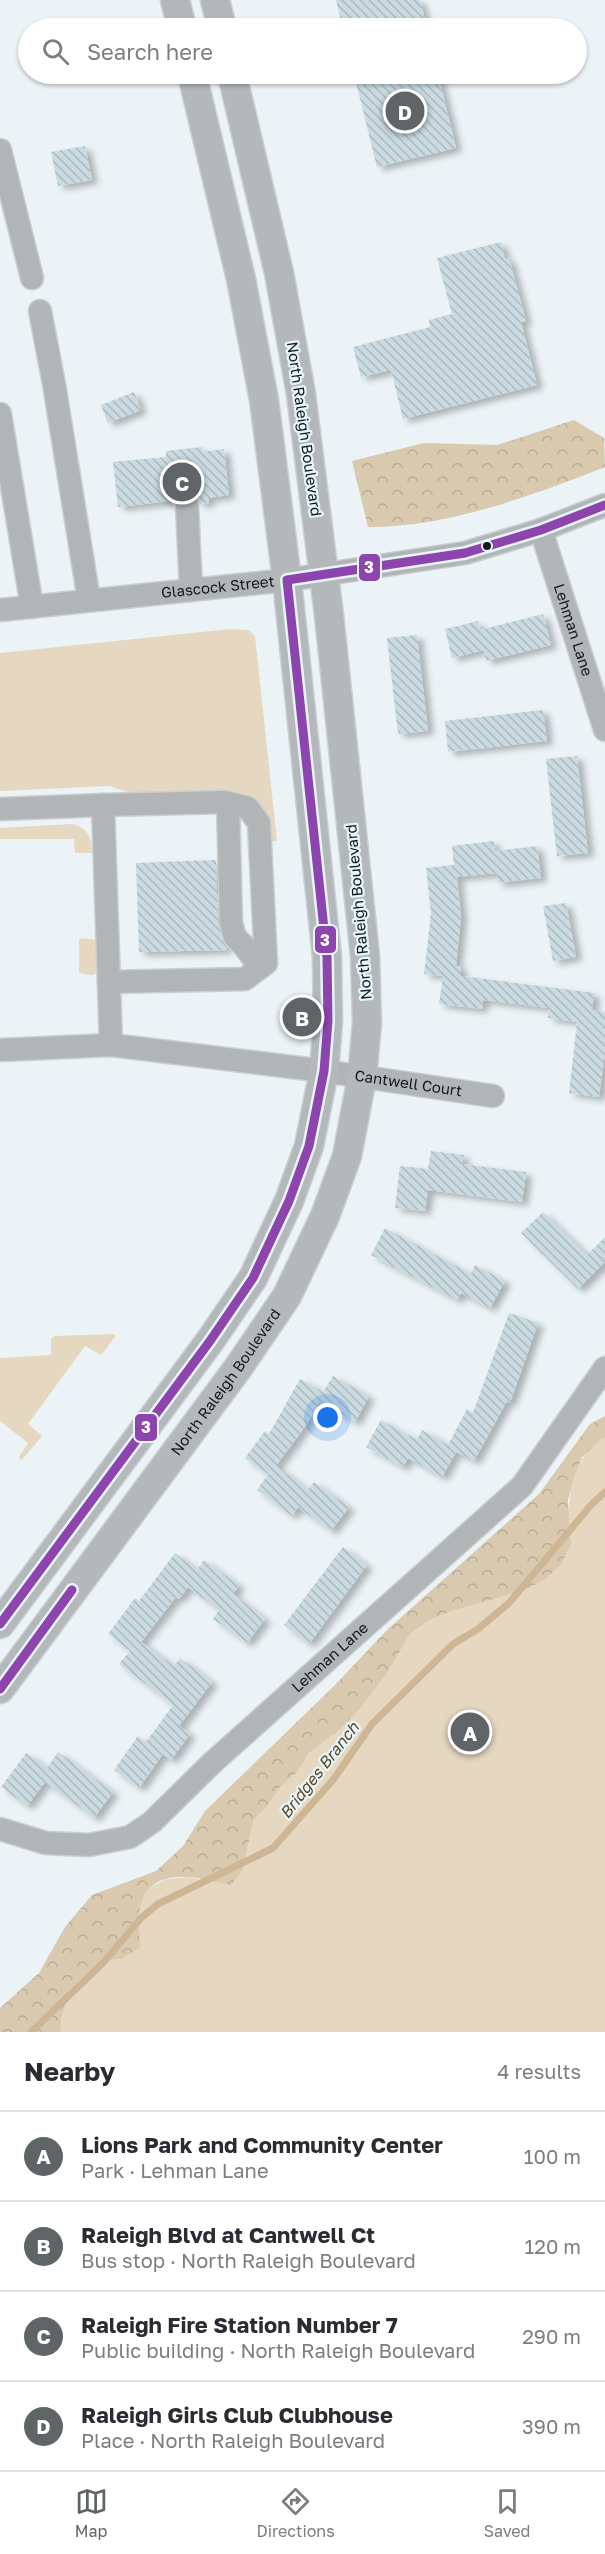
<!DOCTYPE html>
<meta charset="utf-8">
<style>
body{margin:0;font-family:"Golos Text",sans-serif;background:#f7f7f7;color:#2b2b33}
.you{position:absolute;left:328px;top:1418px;width:21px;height:21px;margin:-15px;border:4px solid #fff;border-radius:50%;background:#1a73e8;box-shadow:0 0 0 9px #1a73e833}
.badge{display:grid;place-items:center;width:39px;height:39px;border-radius:50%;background:#5f6567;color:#fff;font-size:20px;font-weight:700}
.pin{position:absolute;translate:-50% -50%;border:3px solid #fff;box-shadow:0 2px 6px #0006}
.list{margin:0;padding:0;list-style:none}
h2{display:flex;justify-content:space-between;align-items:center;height:78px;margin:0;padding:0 24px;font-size:26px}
h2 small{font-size:20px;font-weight:400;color:#7c7c81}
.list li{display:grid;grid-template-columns:39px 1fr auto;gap:18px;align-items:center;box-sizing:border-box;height:90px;padding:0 24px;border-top:2px solid #e1e1e2}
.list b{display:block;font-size:22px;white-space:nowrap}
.list p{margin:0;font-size:20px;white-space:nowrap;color:#7c7c81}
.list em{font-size:20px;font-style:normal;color:#7c7c81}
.icon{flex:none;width:33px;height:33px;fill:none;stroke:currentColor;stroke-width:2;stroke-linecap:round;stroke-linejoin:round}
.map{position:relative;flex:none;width:605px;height:2032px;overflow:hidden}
.search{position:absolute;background:#fff;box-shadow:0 2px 4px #0004;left:18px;right:18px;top:18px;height:66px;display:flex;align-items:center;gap:15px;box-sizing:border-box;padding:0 21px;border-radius:33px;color:#7c7c81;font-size:22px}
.sheet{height:438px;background:#fff}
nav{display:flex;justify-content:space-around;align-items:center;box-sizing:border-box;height:84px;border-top:2px solid #e1e1e2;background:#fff;font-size:16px;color:#7c7c81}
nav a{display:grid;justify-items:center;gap:3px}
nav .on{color:#5f6567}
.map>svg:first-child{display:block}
.green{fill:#e5d7c0}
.forest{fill:url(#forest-crowns)}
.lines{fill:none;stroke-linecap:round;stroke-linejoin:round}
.stream{stroke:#ccb693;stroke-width:7}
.building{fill:url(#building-back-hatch);filter:url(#shadow)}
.minor-casing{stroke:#c9cfd2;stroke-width:25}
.major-casing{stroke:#c9cfd2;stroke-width:31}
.minor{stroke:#b2b5b6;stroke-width:22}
.major{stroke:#b4b8ba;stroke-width:28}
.bus-1-casing{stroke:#e6f5fb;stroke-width:14}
.bus-1{stroke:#8e44ad;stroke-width:9}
.bus-dot{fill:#13181a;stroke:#e6f5fb;stroke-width:2}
.labels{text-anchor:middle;stroke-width:4.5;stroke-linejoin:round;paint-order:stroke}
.street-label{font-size:15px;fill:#13181a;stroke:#e6f5fb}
.water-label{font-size:16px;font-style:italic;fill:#5c431b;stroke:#e6f5fb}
.line-badge{stroke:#e6f5fb;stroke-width:2}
.badge-label{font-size:16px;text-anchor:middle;font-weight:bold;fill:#fff}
</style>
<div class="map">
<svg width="605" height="2032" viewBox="0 0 605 2032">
<defs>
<pattern id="forest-crowns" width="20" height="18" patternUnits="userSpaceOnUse" patternTransform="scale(1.5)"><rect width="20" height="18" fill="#d9c9ae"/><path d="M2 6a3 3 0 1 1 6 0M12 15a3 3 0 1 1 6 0" fill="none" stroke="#b9ac95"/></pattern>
<pattern id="building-back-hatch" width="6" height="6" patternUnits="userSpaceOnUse" patternTransform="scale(1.5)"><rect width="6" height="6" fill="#c9dae1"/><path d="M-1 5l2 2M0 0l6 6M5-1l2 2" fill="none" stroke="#acbac0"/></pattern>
<filter id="shadow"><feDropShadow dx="6" dy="4" stdDeviation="3" flood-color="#0004"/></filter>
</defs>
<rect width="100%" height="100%" fill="#ebf3f6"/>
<g class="green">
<polygon points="230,629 249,630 255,636 277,841 267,841 258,809 246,795 223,790 131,793 109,786 0,791 0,653"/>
<path d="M 72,824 C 88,828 92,837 92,853 L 75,853 L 74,839 L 0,839 L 0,828 Z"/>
<polygon points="81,938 96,940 97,971 94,975 82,974 79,972 79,940"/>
<polygon points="115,1334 115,1337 101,1355 85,1346 28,1424 42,1436 21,1461 19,1457 28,1443 0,1421 0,1358 51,1355 51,1339 55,1336"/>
<path d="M 605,1436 L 605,2032 L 60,2032 L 60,2018 L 69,1995 L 81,1979 L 101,1961 L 122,1959 L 141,1947 L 137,1927 L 138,1905 L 149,1888 L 167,1879 L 189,1877 L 210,1882 L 243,1869 L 253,1821 L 268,1805 L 280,1787 L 297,1772 L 309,1753 L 344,1726 L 359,1710 L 386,1675 L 410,1634 L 428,1621 L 449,1612 L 521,1591 L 543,1581 L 571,1544 C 567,1503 567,1460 605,1436 Z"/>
</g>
<g class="forest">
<path d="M 574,420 L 604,438 L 605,467 C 534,495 445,528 368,527 L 352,461 L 424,443 L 497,445 Z"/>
<path d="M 605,1416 L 605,1436 L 582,1457 L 574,1477 L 568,1500 L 571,1544 L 561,1565 L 543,1581 L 521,1591 L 449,1612 L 428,1621 L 410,1634 L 386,1675 L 359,1710 L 344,1726 L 309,1753 L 297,1772 L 280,1787 L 268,1805 L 253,1821 L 243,1869 L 231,1885 C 217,1883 203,1878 189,1877 C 140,1874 134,1907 141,1947 L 122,1959 L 101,1961 L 81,1979 L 69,1995 L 61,2018 L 60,2032 L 0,2032 L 0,2008 L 39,1973 L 65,1927 L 92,1895 L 156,1871 L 183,1846 L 205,1811 L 333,1687 L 388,1629 L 539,1494 L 590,1424 Z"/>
</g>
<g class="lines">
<polyline class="stream" points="31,2032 103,1963 141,1918 158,1904 273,1848 333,1780 372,1724 453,1644 478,1629 509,1603 591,1505 605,1492"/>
</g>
<g class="building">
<polygon points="336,0 420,0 427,28 343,28"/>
<polygon points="354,74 438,74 456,148 377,167"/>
<polygon points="85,146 92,180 58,186 51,152"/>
<polygon points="501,242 505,259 509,258 526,321 521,322 537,385 403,419 391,370 361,377 353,347 430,327 429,320 452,314 437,258"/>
<polygon points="134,392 141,410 108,423 101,405"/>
<polygon points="202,447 202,452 224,449 229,495 208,498 209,503 200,504 194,494 186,493 175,499 174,507 172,501 118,507 113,462 166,457 166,451"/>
<polygon points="543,614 551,645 486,661 484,650 452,658 445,629 478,621 480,630"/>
<polygon points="417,635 428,731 398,734 387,638"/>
<polygon points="543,710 547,741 448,752 445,721"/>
<polygon points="577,756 588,853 557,856 546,759"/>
<polygon points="494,841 495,851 537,846 541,878 498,883 497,873 457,877 461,917 456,966 461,966 461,976 594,993 592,1010 605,1012 605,1052 599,1097 569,1093 577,1022 548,1018 549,1008 483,1000 482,1009 439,1004 443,976 424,974 431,913 426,868 454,865 452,846"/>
<polygon points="216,860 218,924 227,950 139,952 136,863"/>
<polygon points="566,903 576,957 553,961 543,906"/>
<polygon points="431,1151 464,1155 462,1164 526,1172 522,1202 428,1190 425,1211 395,1208 400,1166 428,1169"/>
<polygon points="543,1212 587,1255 605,1237 605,1262 578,1289 521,1233"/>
<polygon points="385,1228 471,1274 475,1265 505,1281 490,1308 461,1293 457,1300 371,1255"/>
<polygon points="509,1313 538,1323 510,1403 507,1401 474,1461 456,1452 442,1477 408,1458 403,1467 366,1447 381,1420 417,1440 422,1430 448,1445 467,1409 473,1413"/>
<polygon points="333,1376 369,1396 355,1422 319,1402 307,1424 276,1466 308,1490 314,1482 349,1507 331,1531 298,1507 292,1516 257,1490 268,1474 245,1458 265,1431 269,1434 300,1379 323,1392"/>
<polygon points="343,1547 367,1565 309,1644 284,1625"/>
<polygon points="175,1553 197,1570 204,1560 239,1585 233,1594 265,1619 247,1643 213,1619 219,1610 188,1587 179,1599 176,1597 141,1642 174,1666 180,1658 212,1682 179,1726 190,1734 171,1760 163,1754 139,1788 114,1770 138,1736 146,1742 173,1705 119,1664 130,1651 108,1634 135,1598 139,1601"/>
<polygon points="58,1752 113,1792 94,1818 45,1782 27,1806 1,1787 26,1753 47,1768"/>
</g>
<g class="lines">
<defs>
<g id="minor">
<polyline points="0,150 32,278"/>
<polyline points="40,311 54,384 89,600"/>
<polyline points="0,414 32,607"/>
<polyline points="187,506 191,590"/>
<path id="s1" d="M 541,530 L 605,730"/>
<path id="s2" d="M 0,610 L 287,580 L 465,553 L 541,530 L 605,505"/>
<polyline points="228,803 231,923 235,937 244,946 260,967"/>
<polyline points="103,805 225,802 248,808 259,823 266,963 245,979 109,982"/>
<polyline points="0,809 103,805 111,1045"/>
<path id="s3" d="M 0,1050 L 111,1045 L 324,1071 L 493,1096"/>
<path id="s4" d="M 0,1829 L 46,1843 L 89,1845 L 130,1837 L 152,1822 L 212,1763 L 522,1486 L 605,1368"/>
</g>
<g id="major">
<polyline points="175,0 182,28"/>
<polyline points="215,0 222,28"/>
<polyline points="0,1624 210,1341 253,1278 289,1201 309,1146 324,1071 328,1021 327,957 287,580 264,400 241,279 192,74"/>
<path id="s5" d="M 0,1689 L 238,1368 L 287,1296 L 325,1216 L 347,1156 L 362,1077 L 367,1023 L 365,956 L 329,615 L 301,394 L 279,273 L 232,74"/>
</g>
</defs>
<use href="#minor" class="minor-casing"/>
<use href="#major" class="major-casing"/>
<use href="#minor" class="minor"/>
<use href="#major" class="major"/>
<defs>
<g id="bus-1">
<polyline points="0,1624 210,1341 253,1278 289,1201 309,1146 324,1071 328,1021 327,957 287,580 465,553 541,530 605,505"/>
<polyline points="0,1689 72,1590"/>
</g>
</defs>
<use href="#bus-1" class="bus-1-casing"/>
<use href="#bus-1" class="bus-1"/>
</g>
<circle class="bus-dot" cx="487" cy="546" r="5"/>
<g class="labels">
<g class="street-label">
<text transform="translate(304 429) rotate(82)" y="5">North Raleigh Boulevard</text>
<text dy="5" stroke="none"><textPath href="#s2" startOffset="219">Glascock Street</textPath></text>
<text dy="5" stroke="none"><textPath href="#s1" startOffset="105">Lehman Lane</textPath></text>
<text transform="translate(359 912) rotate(-95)" y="5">North Raleigh Boulevard</text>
<text dy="5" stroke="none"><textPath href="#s3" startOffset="411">Cantwell Court</textPath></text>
<text dy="5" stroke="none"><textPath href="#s5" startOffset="381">North Raleigh Boulevard</textPath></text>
<text dy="5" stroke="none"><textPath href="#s4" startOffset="402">Lehman Lane</textPath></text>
</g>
<g class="water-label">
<text transform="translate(319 1770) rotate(-52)" y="6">Bridges Branch</text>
</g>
</g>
<g class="line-badge">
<rect x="358" y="553" width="23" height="29" rx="6" fill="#8e44ad"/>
<rect x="314" y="925" width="23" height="29" rx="6" fill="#8e44ad"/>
<rect x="134" y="1413" width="24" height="29" rx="6" fill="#8e44ad"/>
</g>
<g class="badge-label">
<text x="369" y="573">3</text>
<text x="325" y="946">3</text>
<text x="146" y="1433">3</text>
</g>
</svg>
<div class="you"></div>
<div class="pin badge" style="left:470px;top:1732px">A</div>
<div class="pin badge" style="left:302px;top:1017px">B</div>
<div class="pin badge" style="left:182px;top:482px">C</div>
<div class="pin badge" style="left:405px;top:111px">D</div>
<div class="search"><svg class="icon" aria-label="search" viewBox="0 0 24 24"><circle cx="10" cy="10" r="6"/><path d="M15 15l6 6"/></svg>Search here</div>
</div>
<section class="sheet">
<h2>Nearby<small>4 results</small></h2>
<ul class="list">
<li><span class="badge">A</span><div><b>Lions Park and Community Center</b><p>Park · Lehman Lane</p></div><em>100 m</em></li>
<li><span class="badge">B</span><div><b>Raleigh Blvd at Cantwell Ct</b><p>Bus stop · North Raleigh Boulevard</p></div><em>120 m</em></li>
<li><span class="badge">C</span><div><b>Raleigh Fire Station Number 7</b><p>Public building · North Raleigh Boulevard</p></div><em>290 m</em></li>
<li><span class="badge">D</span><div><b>Raleigh Girls Club Clubhouse</b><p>Place · North Raleigh Boulevard</p></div><em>390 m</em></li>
</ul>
</section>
<nav>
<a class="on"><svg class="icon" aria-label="map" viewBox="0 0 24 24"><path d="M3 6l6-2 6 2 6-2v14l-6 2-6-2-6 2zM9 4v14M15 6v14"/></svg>Map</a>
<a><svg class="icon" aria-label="directions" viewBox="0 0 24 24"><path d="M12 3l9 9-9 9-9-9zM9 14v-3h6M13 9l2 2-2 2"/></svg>Directions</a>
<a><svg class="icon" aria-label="saved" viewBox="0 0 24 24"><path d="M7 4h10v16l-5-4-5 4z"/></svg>Saved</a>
</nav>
